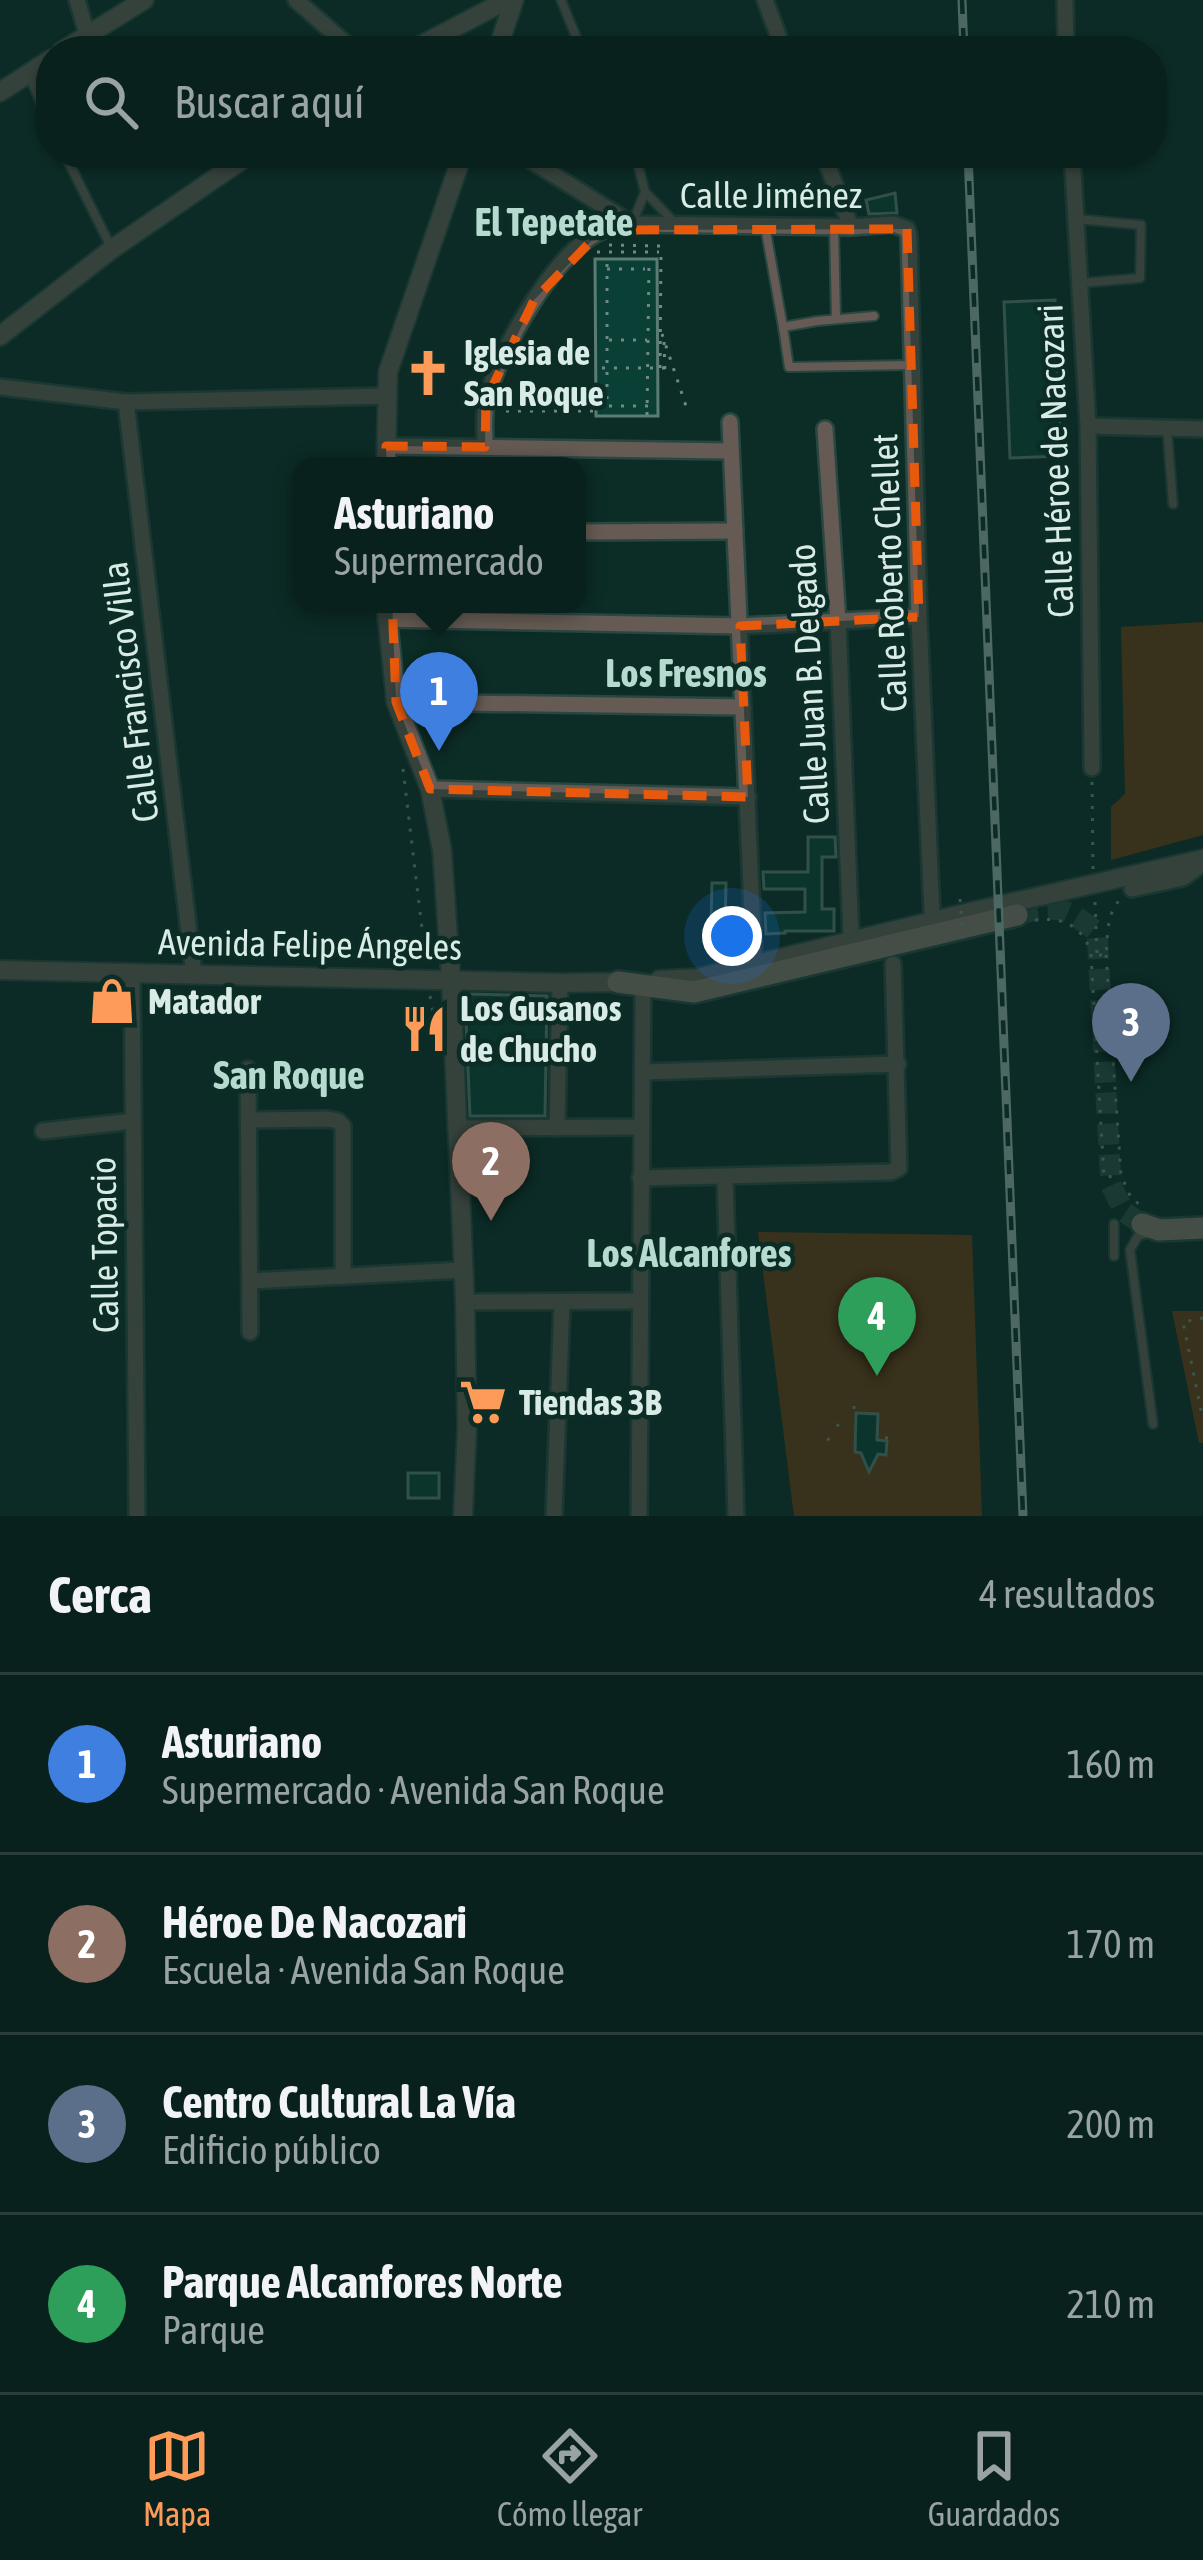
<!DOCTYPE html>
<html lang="es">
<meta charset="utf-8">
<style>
body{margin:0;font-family:"Asap Condensed",sans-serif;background:#122925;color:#f1f3f6}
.you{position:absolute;left:732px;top:936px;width:42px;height:42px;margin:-30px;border:9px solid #fff;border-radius:50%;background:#1a73e8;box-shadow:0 0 0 18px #1a73e833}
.badge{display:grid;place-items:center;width:78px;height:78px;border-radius:50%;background:#fe9b59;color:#fff;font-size:39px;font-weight:700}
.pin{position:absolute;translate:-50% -99px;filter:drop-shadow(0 3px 6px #0008)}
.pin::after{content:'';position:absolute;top:63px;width:42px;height:36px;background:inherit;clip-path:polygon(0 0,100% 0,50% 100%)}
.popup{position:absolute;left:292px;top:457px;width:294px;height:156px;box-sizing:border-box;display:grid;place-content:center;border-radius:24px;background:#09211c;filter:drop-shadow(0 3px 9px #0005);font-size:39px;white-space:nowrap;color:#99a3a3}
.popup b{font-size:45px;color:#f1f3f6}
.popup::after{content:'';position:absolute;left:50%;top:100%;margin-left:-24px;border:24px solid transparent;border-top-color:#09211c}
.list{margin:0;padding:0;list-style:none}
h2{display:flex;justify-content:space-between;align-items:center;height:156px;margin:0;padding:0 48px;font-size:51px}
h2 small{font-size:39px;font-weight:400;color:#99a3a3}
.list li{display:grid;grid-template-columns:78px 1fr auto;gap:36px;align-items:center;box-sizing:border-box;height:180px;padding:0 48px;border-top:3px solid #293e3b}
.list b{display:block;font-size:45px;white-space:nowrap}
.list p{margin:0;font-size:39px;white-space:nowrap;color:#99a3a3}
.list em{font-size:39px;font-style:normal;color:#99a3a3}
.icon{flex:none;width:66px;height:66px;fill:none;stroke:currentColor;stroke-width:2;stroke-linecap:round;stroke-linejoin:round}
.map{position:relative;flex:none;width:1203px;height:1516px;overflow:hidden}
.search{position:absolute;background:#09211c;box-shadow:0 3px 9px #0004;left:36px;right:36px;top:36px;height:132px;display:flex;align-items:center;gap:30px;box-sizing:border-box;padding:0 42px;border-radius:48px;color:#99a3a3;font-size:45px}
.sheet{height:876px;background:#09211c}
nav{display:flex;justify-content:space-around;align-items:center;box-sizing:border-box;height:168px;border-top:3px solid #293e3b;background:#09211c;font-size:33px;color:#99a3a3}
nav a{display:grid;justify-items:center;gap:6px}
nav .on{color:#fe9b59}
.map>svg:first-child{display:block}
.green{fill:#6e380e}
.building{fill:#093f35;stroke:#5b7c73;stroke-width:3}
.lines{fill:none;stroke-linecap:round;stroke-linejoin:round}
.secondary-tunnel{stroke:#2b4943;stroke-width:21;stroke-dasharray:21 10;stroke-linecap:butt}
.service-casing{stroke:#294741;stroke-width:12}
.minor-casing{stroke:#294741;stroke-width:20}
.tertiary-casing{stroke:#294741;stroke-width:22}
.secondary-casing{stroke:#294741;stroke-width:26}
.path{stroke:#708984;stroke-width:3;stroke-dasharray:3 9;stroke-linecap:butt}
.service{stroke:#665b54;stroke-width:8}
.minor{stroke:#665b54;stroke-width:15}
.tertiary{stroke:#665b54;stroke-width:18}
.secondary{stroke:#8a796e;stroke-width:21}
.rail-casing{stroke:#9bb2ac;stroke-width:9}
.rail{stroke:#0c2c26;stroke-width:4.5;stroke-dasharray:14;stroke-linecap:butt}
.path-bridge{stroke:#708984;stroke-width:3;stroke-dasharray:3 9;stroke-linecap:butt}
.marked{fill:none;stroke:#e8590c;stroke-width:9;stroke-dasharray:24 15;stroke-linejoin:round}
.labels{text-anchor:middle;stroke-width:9;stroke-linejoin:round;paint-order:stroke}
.street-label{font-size:36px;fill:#d9ebe6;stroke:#0c2c26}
.poi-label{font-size:36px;font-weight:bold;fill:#d9ebe6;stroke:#0c2c26;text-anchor:start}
.neighbourhood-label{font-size:39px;font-weight:bold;fill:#b6dad0;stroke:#0c2c26}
</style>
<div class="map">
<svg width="1203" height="1516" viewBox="0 0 1203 1516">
<rect width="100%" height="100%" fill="#0c2c26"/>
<g class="green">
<polygon points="1203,622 1203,835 1111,860 1111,807 1125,794 1121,627"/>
<polygon points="758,1232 972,1235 982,1516 794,1516"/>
<polygon points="1172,1311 1203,1311 1203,1443 1199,1443"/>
</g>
<g class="building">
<polygon points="895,193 897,213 869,214 866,200"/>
<polygon points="595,259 657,259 658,416 596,416"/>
<polygon points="1055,300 1061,456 1010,458 1004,302"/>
<polygon points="808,837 835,837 836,857 822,857 822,909 834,909 834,931 785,931 785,933 766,934 765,913 805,912 805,889 764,889 763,872 808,872"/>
<polygon points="712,883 726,883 725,924 711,923"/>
<polygon points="470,994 547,996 545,1116 470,1116 465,999"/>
<polygon points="856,1413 878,1414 877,1440 887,1441 886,1455 878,1454 869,1472 861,1453 855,1452"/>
<rect x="408" y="1473" width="31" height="25"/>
</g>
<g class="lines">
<path class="secondary-tunnel" d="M 1017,915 C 1058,904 1065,907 1097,932 L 1111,1185 L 1124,1212 L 1142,1224"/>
<defs>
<g id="service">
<polyline points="561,0 582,51"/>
<polyline points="30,78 51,126"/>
<polyline points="64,153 111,247"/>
<polyline points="635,153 645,192 676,224"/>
<polyline points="1077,219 1141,225 1140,278 1081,283"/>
<polyline points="632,224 645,192"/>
<polyline points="765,226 783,327 817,321 874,316"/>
<polyline points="834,227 836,319"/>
<polyline points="783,327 789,367 912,365"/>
<polyline points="1167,428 1173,504"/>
<polyline points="1114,1224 1114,1256"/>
<polyline points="1149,1233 1138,1236 1130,1250 1153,1424"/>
</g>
<g id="minor">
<polyline points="77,0 87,34"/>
<polyline points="296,0 354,51"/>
<polyline points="765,0 784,51"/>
<polyline points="1065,0 1066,51"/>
<polyline points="519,153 632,224"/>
<polyline points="823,153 851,227"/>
<polyline points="1072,153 1088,426 1092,768"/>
<polyline points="0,387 126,402 387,396"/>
<polyline points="126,402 194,975"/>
<polyline points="730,422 754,954"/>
<polyline points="1088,426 1203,429"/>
<polyline points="825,429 838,622 851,935"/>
<polyline points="386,446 730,451"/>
<path d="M 485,447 C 485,432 483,414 487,399 C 498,352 557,247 604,230 C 612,227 623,226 632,224 L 851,227 L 893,224 L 907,229 L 909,236 L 919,617 L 932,914"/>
<polyline points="577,532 735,531"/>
<polyline points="386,619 740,626 919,617"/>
<polyline points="396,702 743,707"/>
<polyline points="430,789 748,797"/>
<polyline points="1132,889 1183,878 1203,863"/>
<polyline points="132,974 137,1516"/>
<polyline points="248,1069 250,1332"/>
<polyline points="643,1072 898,1064"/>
<polyline points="248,1120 328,1119 338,1121 343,1126 343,1276"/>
<polyline points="456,1128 642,1127"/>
<polyline points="557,1128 560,983"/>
<polyline points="43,1131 133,1121"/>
<polyline points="640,1178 891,1172 899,1168 893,964"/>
<polyline points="725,1178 736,1516"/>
<polyline points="251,1281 464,1270"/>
<polyline points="465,1302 640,1301"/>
<polyline points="554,1516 562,1303"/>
<polyline points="639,1516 643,985"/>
</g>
<g id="tertiary">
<polyline points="62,51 144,0"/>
<polyline points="410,51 507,0"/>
<polyline points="497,51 514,0"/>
<polyline points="0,92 51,59"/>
<polyline points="0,336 112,249 252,153"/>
<polyline points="386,466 388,372 463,153"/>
<polyline points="386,604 396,702 430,789 442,850 451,980 465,1302 467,1427 463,1516"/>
<polyline points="966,913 1203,859"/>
<polyline points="0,970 560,983 631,982"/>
<polyline points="659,980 698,978 962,914"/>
</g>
<g id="secondary">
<polyline points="618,982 694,992 1017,915"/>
<polyline points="1142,1224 1159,1230 1203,1228"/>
</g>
</defs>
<use href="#service" class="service-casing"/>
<use href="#minor" class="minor-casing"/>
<use href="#tertiary" class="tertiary-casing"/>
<use href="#secondary" class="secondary-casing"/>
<g class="path">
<polyline points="609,245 661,246 661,250"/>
<polyline points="597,252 659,252"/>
<polyline points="607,264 607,406"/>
<polyline points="607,269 645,269"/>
<polyline points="662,334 686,406"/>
<polyline points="609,340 647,340"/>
<polyline points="664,342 665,373"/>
<polyline points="602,368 669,368"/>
<polyline points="660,368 661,252"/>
<polyline points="505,408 505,405 594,406"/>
<polyline points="506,411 598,411 598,406 649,406"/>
<polyline points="647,415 649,263"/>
<polyline points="403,769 426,962"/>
<polyline points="1092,782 1093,869"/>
<polyline points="1095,902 1097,955"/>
<path d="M 1035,920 C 1063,917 1082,925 1091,953"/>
<polyline points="1091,954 1104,1177 1119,1176"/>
<path d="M 1099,955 L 1106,955 C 1108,936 1106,911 1122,898"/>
<polyline points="1106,955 1121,1175 1131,1198 1139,1204"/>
<polyline points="430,996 436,1028"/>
<polyline points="1203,1318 1183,1322 1203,1420"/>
<polyline points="854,1409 854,1405"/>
<polyline points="837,1424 841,1430"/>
<polyline points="885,1438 894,1438"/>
<polyline points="827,1440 831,1438"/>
</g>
<use href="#service" class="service"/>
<use href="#minor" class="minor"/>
<use href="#tertiary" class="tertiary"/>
<use href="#secondary" class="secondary"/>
<defs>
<g id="rail">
<polyline points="962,0 964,51"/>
<polyline points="968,153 1023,1516"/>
</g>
</defs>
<use href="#rail" class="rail-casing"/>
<use href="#rail" class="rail"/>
<polyline class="path-bridge" points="960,899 963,942"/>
</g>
<path d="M0 0H1203V1516H0ZM 907,229 L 919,617 L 740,626 L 748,797 L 430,789 L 396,702 L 386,446 L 485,447 L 486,400 L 534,300 L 602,230 Z" fill="#0c2c26" fill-opacity=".55" fill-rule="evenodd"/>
<path class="marked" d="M 907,229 L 919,617 L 740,626 L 748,797 L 430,789 L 396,702 L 386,446 L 485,447 L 486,400 L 534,300 L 602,230 Z"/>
<defs>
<symbol id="church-bare" viewBox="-9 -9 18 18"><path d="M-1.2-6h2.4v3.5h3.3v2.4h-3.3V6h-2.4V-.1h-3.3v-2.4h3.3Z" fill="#fe9b59" stroke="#0c2c26" stroke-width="2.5" paint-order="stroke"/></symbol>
<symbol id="shop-bare" viewBox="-9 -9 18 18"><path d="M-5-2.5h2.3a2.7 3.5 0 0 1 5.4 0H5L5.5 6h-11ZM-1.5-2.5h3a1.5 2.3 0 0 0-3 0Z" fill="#fe9b59" stroke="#0c2c26" stroke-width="2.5" paint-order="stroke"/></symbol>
<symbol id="restaurant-bare" viewBox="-9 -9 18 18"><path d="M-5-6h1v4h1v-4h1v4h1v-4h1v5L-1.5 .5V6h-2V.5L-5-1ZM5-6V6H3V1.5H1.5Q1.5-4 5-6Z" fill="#fe9b59" stroke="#0c2c26" stroke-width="2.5" paint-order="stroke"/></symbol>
<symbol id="supermarket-bare" viewBox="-9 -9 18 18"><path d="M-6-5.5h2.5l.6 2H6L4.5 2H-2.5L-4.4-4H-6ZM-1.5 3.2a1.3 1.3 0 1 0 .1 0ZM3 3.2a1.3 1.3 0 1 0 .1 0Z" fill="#fe9b59" stroke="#0c2c26" stroke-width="2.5" paint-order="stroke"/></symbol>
</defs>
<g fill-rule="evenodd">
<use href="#church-bare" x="395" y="340" width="66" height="66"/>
<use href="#shop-bare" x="79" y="968" width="66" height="66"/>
<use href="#restaurant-bare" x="391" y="996" width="66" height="66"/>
<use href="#supermarket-bare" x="450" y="1369" width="66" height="66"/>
</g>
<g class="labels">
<g class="street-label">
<text x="771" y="208">Calle Jiménez</text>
<text transform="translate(1055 461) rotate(-92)" y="13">Calle Héroe de Nacozari</text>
<text transform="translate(889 573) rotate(-92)" y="13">Calle Roberto Chellet</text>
<text transform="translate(809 684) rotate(-93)" y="13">Calle Juan B. Delgado</text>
<text transform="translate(130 692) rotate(-97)" y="13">Calle Francisco Villa</text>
<text transform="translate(310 944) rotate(1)" y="13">Avenida Felipe Ángeles</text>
<text transform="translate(104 1245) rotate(-91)" y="13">Calle Topacio</text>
</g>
<g class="poi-label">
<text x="464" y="365">Iglesia de<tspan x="464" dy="41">San Roque</tspan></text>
<text x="148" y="1014">Matador</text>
<text x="460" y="1021">Los Gusanos<tspan x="460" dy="41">de Chucho</tspan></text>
<text x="519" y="1415">Tiendas 3B</text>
</g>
<g class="neighbourhood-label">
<text x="554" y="236">El Tepetate</text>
<text x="686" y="687">Los Fresnos</text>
<text x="289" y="1089">San Roque</text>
<text x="689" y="1267">Los Alcanfores</text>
</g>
</g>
</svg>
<div class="you"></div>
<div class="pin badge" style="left:439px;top:751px;background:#3f7fe0">1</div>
<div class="popup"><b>Asturiano</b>Supermercado</div>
<div class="pin badge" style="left:491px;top:1221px;background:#8d6e63">2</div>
<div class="pin badge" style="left:1131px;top:1082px;background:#5c6f8a">3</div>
<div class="pin badge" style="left:877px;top:1376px;background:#2e9e5b">4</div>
<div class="search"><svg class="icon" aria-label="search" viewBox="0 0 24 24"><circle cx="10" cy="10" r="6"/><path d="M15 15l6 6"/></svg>Buscar aquí</div>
</div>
<section class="sheet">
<h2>Cerca<small>4 resultados</small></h2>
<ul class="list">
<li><span class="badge" style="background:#3f7fe0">1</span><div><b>Asturiano</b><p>Supermercado · Avenida San Roque</p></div><em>160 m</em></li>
<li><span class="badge" style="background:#8d6e63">2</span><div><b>Héroe De Nacozari</b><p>Escuela · Avenida San Roque</p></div><em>170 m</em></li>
<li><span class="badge" style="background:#5c6f8a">3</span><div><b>Centro Cultural La Vía</b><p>Edificio público</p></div><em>200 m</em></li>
<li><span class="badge" style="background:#2e9e5b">4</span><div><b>Parque Alcanfores Norte</b><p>Parque</p></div><em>210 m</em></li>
</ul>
</section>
<nav>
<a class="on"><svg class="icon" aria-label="map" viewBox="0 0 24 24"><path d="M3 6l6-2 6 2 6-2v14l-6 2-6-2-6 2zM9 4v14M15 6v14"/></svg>Mapa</a>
<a><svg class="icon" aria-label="directions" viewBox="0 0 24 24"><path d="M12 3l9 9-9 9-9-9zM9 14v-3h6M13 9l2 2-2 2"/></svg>Cómo llegar</a>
<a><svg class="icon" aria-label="saved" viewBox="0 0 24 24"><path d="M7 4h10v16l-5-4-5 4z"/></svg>Guardados</a>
</nav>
